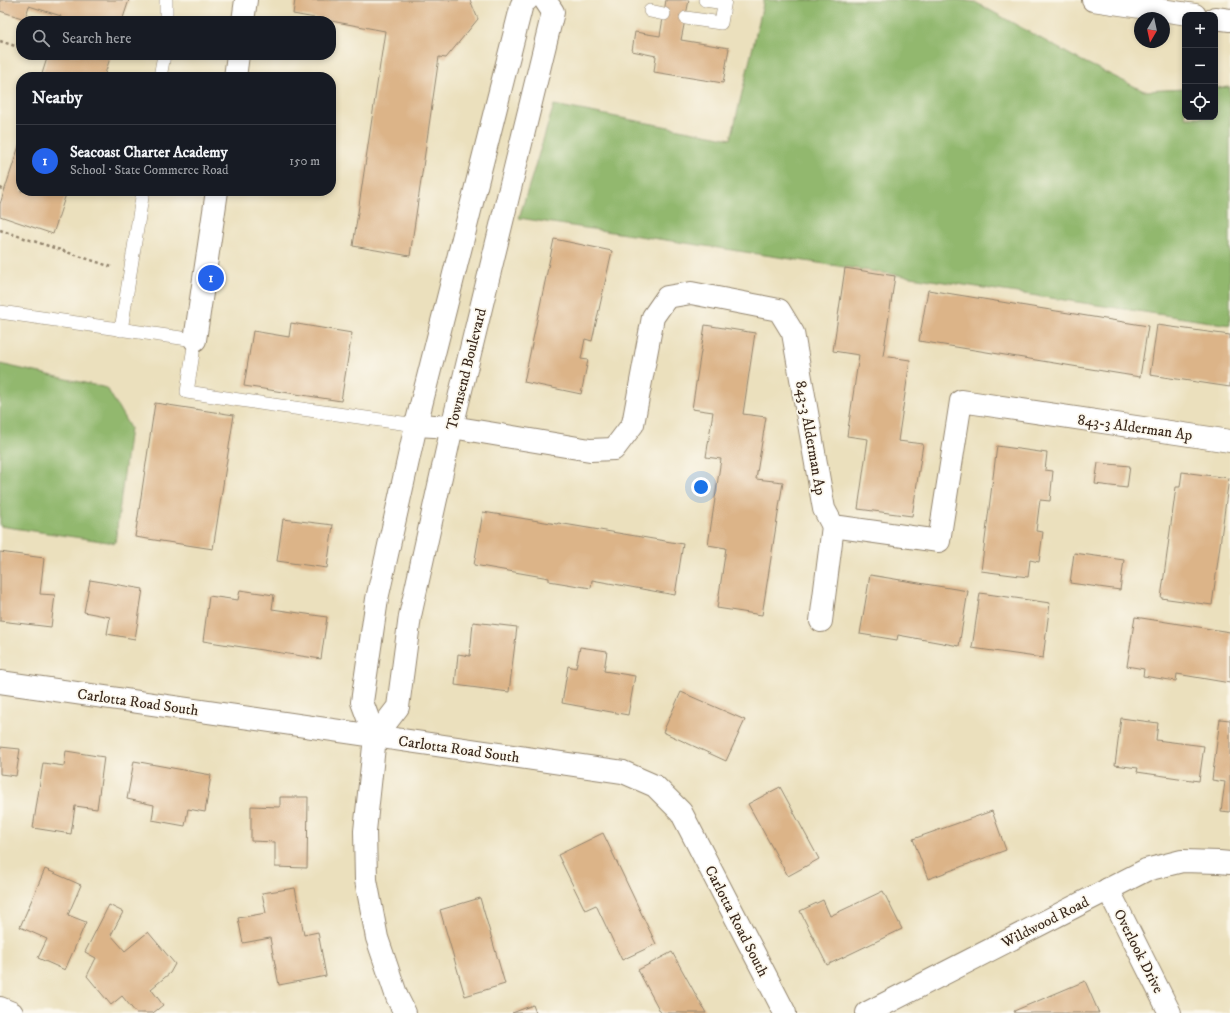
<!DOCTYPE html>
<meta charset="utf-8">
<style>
body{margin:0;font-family:"IM FELL DW Pica",serif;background:#242831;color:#f1f3f6}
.controls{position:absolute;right:12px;top:12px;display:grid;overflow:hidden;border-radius:8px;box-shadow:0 2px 6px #0003}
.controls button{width:36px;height:36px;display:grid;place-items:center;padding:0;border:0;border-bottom:1px solid #363941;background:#171b24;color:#f1f3f6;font:20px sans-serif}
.compass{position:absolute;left:1134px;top:12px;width:36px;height:36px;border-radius:50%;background:#171b24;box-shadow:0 2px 6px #0003;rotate:189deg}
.you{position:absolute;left:701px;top:487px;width:14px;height:14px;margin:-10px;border:3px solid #fff;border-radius:50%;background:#1a73e8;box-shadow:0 0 0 6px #1a73e833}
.badge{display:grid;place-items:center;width:26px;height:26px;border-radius:50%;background:#2563eb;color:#fff;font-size:13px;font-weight:700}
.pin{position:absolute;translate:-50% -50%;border:2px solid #fff;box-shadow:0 1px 4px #0006}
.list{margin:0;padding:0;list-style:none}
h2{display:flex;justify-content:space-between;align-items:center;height:52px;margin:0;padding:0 16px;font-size:17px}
h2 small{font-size:13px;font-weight:400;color:#9ea1a6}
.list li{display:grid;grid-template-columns:26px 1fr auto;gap:12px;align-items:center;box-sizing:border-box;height:72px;padding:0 16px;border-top:1px solid #363941}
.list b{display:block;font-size:15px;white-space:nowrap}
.list p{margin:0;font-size:13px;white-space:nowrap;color:#9ea1a6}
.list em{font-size:13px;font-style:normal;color:#9ea1a6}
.icon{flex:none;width:22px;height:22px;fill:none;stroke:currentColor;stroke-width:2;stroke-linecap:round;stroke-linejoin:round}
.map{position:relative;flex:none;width:1230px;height:1013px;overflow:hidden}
.search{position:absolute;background:#171b24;box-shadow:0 2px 6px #0003;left:16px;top:16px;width:320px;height:44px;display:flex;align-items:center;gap:10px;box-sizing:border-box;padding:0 14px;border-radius:16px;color:#9ea1a6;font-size:15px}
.panel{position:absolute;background:#171b24;box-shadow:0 2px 6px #0003;left:16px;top:72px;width:320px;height:124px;border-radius:16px}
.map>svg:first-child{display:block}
.forest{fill:#92b86e;stroke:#667146}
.building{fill:#dcb488}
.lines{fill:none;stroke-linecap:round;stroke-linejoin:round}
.lane-casing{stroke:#93856e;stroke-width:14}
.street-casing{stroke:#93856e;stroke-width:24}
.secondary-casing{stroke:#93856e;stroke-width:24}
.path{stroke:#93856e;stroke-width:2.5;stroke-dasharray:3 3;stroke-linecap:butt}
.lane{stroke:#fff;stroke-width:13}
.street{stroke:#fff;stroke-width:22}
.secondary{stroke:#fff;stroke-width:22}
.labels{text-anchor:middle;stroke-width:3.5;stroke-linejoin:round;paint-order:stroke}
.street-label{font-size:15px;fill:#3b2a1e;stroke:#fbf7ec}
</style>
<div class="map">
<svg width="1230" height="1013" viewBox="0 0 1230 1013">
<rect width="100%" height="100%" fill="#fbf7ec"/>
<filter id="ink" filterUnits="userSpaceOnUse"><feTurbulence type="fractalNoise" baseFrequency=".025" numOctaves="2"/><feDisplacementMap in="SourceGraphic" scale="8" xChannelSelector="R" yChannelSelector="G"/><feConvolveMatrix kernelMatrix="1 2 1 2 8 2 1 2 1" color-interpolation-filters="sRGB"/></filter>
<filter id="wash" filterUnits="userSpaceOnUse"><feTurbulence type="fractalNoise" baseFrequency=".012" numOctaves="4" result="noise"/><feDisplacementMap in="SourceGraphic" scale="16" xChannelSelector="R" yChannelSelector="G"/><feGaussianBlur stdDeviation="0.9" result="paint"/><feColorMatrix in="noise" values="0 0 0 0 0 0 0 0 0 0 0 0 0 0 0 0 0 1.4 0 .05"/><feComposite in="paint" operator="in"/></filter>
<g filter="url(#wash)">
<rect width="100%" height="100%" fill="#ebe0bd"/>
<g class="forest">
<polygon points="764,0 960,0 975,2 1076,58 1144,91 1185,89 1185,117 1215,117 1215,88 1230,87 1230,325 519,218 554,105 731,139"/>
<polygon points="0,364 107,388 130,428 115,543 0,526"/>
</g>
<g id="blocks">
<g class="building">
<polygon points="0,0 129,0 122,21 59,21 61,16 29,6 25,19 0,11"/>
<polygon points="295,0 470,0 478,19 446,58 439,57 410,256 353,246 385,31 293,14"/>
<polygon points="666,0 689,0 681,40 729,48 723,83 654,72 656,56 632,51 635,32 660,36"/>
<polygon points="48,55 111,55 104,77 41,77"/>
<polygon points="21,140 21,191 67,191 53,234 0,216 0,204"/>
<polygon points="554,239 612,251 592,341 585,339 581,359 588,360 581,394 524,382"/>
<polygon points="845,268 895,276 883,356 910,360 898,441 923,444 912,516 858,509 868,439 847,436 859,355 833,351"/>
<polygon points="928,290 1148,326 1140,377 919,341"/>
<polygon points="291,323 352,333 341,401 244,386 253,331 289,337"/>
<polygon points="705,325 755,333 743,414 766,417 756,479 783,482 762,615 717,608 726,548 708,545 721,459 706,457 713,412 692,409"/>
<polygon points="1157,325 1230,335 1230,387 1150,375"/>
<polygon points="155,403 234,415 213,549 135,537"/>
<polygon points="997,446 1047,453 1045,470 1053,471 1050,501 1040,500 1036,531 1043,532 1039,562 1030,560 1028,577 981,571"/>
<polygon points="1098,463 1130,466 1127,488 1095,484"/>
<polygon points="1182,472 1229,478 1212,605 1161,598 1176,487 1180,487"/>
<polygon points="483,512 557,524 558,523 683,544 675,595 592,580 591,588 549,581 549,578 474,565"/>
<polygon points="283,519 333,525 327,568 277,561"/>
<polygon points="0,552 44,558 40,594 55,595 51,627 0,621"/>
<polygon points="1074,553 1124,560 1120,590 1070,583"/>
<polygon points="870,575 968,591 959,646 898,635 897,640 860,634"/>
<polygon points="90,580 143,589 135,639 107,634 110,617 84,612"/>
<polygon points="240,590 274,595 272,609 327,617 321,659 203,641 209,596 238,600"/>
<polygon points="980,593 1050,603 1043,658 972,648"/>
<polygon points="1135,617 1230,632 1230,683 1177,674 1176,681 1143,676 1144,669 1127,666"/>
<polygon points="473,622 517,627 509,692 455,685 458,654 470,656"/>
<polygon points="580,647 607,651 604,671 635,676 628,715 562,703 568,666 576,668"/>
<polygon points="681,692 745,720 726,761 663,732"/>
<polygon points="1121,718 1158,723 1156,740 1204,746 1199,781 1137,772 1138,768 1115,765"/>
<polygon points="1220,719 1230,720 1230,812 1221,811 1225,782 1212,780"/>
<polygon points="0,747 20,749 16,776 0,774"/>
<polygon points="66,751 104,757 97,809 75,806 71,834 33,828 43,763 64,766"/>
<polygon points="134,761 211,775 205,812 188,809 185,826 152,820 154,805 127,799"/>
<polygon points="780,787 819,859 788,876 748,804"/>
<polygon points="280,797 308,797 307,868 275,867 275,842 251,841 251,806 280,807"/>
<polygon points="992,811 1006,850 928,879 913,839"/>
<polygon points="603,833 656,944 622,960 596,905 585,910 558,855"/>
<polygon points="45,869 81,885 68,915 86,922 65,970 38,958 47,939 20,927"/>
<polygon points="295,888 304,935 318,932 326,976 279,985 270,938 243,943 238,918 266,913 262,893"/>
<polygon points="883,891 902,929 827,965 800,911 823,900 830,916"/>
<polygon points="480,898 505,984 465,996 440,910"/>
<polygon points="109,905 123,912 111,935 125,951 148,932 175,964 170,973 151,989 163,1005 153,1013 136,1013 122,996 111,1005 87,976 96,958 85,952"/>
<polygon points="672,952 706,1013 661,1013 638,970"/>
<polygon points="1085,981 1099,1013 1015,1013 1014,1011"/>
<polygon points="533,1005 536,1013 512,1013"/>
</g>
</g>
</g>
<g filter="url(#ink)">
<use href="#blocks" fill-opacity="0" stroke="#93856e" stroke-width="1"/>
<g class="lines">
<defs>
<g id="lane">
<polyline points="166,0 166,21"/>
<polyline points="705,0 724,3"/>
<polyline points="650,11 664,14"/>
<polyline points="686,18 721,23 725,0"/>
<polyline points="160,77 164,55"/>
<polyline points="0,312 195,340 187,392 266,404 416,425"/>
<polyline points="121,330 143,191"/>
</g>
<g id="street">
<polyline points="243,21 246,0"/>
<polyline points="235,77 238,55"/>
<polyline points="195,340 217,191"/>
<polyline points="416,425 452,427 590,450 614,449 633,424 653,317 667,297 691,293 779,310 793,333 824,509 833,526 939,541 961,401 1230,441"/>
<polyline points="821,621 833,526"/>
<polyline points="0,682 623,772 655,786 681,812 785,1013"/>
<polyline points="1108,889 1170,1013"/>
<polyline points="0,1008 12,1013"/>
<polyline points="867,1013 1146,870 1182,861 1219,862 1230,863"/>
</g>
<g id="secondary">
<polyline points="1093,0 1195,15"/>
<polyline points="1215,18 1230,20"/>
<polyline points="375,737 398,707 410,616 452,427 553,12 545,0"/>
<polyline points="405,1013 397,997 377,938 366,880 365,831 375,737 362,702 377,599 416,425 522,4 527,0"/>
</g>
</defs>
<use href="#lane" class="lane-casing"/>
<use href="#street" class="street-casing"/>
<use href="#secondary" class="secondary-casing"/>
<g class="path">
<polyline points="0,41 21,48"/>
<polyline points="41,55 48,57"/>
<polyline points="0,188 5,190"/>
<polyline points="0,230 112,267"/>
</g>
<use href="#lane" class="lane"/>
<use href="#street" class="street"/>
<use href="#secondary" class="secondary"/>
</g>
</g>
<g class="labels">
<g class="street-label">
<text transform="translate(466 369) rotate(-76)" y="5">Townsend Boulevard</text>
<text transform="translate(1135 427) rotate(8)" y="5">843-3 Alderman Ap</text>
<text transform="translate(811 438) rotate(80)" y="5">843-3 Alderman Ap</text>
<text transform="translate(138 702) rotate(8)" y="5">Carlotta Road South</text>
<text transform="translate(459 749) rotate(8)" y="5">Carlotta Road South</text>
<text transform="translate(737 921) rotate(63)" y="5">Carlotta Road South</text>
<text transform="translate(1045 922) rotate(-27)" y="5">Wildwood Road</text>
<text transform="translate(1139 951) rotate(63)" y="5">Overlook Drive</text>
</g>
</g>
</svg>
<div class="controls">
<button>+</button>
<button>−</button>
<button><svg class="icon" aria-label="locate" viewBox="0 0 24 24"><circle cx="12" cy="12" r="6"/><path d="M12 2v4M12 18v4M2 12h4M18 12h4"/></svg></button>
</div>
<svg class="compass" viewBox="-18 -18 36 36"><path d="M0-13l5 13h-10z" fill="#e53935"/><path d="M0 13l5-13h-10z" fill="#9ea1a6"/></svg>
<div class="you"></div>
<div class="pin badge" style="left:211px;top:278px">1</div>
<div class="search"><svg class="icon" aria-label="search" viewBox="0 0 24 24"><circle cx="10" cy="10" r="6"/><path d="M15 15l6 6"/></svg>Search here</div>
<section class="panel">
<h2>Nearby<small></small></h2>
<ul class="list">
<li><span class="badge">1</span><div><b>Seacoast Charter Academy</b><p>School · State Commerce Road</p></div><em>150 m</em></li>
</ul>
</section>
</div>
